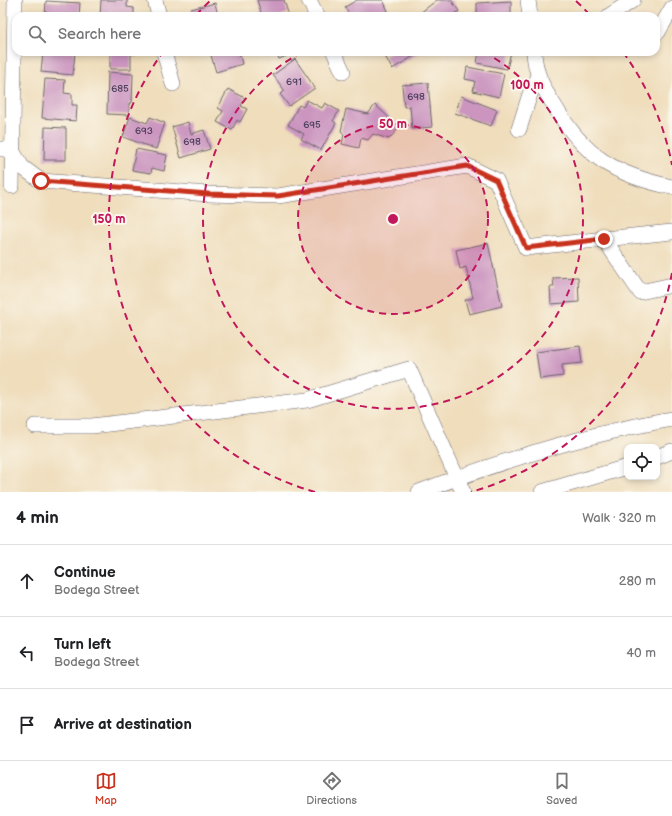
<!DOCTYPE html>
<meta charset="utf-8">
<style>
body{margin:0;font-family:"Balsamiq Sans",sans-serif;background:#f2f2f2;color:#202124}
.controls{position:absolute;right:12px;bottom:12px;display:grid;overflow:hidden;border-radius:8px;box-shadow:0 2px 6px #0003}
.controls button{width:36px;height:36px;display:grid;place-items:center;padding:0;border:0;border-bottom:1px solid #e0e0e0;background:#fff;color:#202124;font:20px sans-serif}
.stop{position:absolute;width:12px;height:12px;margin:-9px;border:3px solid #c8321e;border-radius:50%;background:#fff}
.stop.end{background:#c8321e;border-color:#fff;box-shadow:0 1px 4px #0008}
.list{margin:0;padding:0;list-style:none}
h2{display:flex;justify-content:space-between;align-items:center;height:52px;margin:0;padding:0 16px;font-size:17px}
h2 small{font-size:13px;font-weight:400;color:#757577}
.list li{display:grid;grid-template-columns:26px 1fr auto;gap:12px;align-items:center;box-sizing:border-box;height:72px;padding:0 16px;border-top:1px solid #e0e0e0}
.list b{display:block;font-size:15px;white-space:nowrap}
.list p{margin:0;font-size:13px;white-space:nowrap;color:#757577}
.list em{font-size:13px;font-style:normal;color:#757577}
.icon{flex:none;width:22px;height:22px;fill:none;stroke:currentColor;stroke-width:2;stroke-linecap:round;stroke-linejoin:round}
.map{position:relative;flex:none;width:672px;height:492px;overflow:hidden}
.search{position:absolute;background:#fff;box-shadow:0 2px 6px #0003;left:12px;right:12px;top:12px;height:44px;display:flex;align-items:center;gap:10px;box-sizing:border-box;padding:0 14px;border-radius:12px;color:#757577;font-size:15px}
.sheet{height:268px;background:#fff}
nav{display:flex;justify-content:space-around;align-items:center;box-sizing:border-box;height:56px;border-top:1px solid #e0e0e0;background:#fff;font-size:11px;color:#757577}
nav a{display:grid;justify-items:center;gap:2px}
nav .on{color:#c8321e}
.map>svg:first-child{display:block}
.building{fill:#cb95c0}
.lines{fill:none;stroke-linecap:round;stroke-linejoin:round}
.minor-casing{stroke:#6a6368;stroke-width:16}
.minor{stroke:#fff;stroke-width:15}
.route{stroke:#c8321e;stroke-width:5}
.ring{fill:none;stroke:#c2185b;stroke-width:2;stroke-dasharray:7 5}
.labels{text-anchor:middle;stroke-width:4;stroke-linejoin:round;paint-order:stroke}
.number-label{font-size:10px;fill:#4c3f5c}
.centre{fill:#c2185b;stroke:#fbf7ec;stroke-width:2}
.ring-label{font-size:12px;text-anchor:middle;font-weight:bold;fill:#c2185b;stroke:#fbf7ec;stroke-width:4;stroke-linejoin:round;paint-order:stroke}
</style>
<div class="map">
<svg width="672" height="492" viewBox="0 0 672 492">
<rect width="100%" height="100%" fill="#fbf7ec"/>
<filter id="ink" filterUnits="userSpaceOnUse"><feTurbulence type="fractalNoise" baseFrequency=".025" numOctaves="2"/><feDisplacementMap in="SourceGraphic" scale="8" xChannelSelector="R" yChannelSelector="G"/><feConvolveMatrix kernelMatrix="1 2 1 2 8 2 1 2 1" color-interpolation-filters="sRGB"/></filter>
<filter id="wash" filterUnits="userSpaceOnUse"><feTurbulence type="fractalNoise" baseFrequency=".012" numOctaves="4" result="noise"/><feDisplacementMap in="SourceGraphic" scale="16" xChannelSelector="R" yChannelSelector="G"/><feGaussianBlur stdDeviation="0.9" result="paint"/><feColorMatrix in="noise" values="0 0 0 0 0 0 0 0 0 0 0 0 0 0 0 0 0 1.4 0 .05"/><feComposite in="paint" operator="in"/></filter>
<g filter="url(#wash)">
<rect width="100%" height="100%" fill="#efddbb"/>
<g id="blocks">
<g class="building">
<polygon points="101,0 127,0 127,7 134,8 134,16 100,16"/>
<polygon points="257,0 284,0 288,13 280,16 262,16"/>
<polygon points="357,0 383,0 388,11 384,13 386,16 350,16 345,7"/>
<polygon points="437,0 451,0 459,11 452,16 422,16 420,13"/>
<polygon points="46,1 80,3 79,16 45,16"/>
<polygon points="511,1 511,16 477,16 477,3"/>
<polygon points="215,3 218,16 193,16 191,9"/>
<polygon points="43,52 75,52 73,75 41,72"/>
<polygon points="110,52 136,52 136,54 131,54 131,69 110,69"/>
<polygon points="210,52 239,52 242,64 216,72"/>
<polygon points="276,52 296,52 279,59"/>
<polygon points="392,52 421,52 392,69 385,56"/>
<polygon points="479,52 511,52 507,69 477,63"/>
<polygon points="295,59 315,88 289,106 280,94 285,91 273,75"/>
<polygon points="467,67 504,74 499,97 473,91 475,81 465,79"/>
<polygon points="108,72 133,74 132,103 129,103 129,115 107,114"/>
<polygon points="45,79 65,80 64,93 72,94 72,105 77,105 76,121 42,118"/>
<polygon points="428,83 432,127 412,129 410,106 404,107 402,85"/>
<polygon points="228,89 245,98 241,106 247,109 240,122 237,120 232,130 217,122 223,111 218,108"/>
<polygon points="461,96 497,110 491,126 455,113"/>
<polygon points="307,100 322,108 325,103 339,111 333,121 336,123 321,150 301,139 304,134 288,125 299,105 303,107"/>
<polygon points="375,105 400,127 389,139 373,134 368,140 361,138 359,148 342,144 344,134 341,131 346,109 368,114"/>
<polygon points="130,117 147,123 150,117 165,123 156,149 123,137"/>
<polygon points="188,122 191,134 204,130 210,149 181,158 172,127"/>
<polygon points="45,127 66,128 66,160 44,160"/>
<polygon points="136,149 167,155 164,171 152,168 151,173 132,170"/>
<polygon points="488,243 502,306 469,314 465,300 473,298 466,267 460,269 456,250"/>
<polygon points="578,277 579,302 551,304 550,287 554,287 553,278"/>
<polygon points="580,346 582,363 562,365 563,376 540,379 536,352"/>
</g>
</g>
</g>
<g filter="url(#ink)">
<use href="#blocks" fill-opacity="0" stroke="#6a6368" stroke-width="1"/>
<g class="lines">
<defs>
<g id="minor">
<polyline points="155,0 159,16"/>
<polyline points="309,0 317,16"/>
<polyline points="528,0 530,16"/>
<polyline points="609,16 633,0"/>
<polyline points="658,32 672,8"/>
<polyline points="164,52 173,84"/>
<polyline points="334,52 343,72"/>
<path d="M 534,52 C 535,73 543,88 554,105 C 584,157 615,175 672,187"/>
<polyline points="519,129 530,94 538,78"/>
<polyline points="0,149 11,149 22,167 41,181 208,194 278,196 467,166 496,180 526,248 604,239 640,292 672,285"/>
<polyline points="12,186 15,0"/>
<polyline points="604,239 672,232"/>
<polyline points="35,426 92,426 307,400 409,369 463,492"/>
<polyline points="657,457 672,451"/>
<path d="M 419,492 C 501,461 585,434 672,419"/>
<polyline points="542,492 627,467"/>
</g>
</defs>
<use href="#minor" class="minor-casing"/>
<use href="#minor" class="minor"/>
</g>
</g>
<g class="lines" filter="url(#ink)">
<polyline class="route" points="41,181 208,194 278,196 467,166 496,180 526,248 604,239"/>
</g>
<circle cx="393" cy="219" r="95" fill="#c2185b" fill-opacity=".12"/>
<g class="ring">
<circle cx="393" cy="219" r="95"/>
<path d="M484 52A190 190 0 1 1 302 52"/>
<path d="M672 273A284 284 0 0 1 471 492M315 492A284 284 0 0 1 163 52M196 15A284 284 0 0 1 210 1M576 1A284 284 0 0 1 590 15M623 52A284 284 0 0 1 672 165"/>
</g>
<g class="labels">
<g class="number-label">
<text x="294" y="85">691</text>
<text x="120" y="92">685</text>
<text x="416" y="100">698</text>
<text x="312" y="128">695</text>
<text x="144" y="134">693</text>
<text x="192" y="145">698</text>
</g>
</g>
<circle cx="393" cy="219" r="6" class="centre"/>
<g class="ring-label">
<text x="527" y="89">100 m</text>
<text x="393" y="128">50 m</text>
<text x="109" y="223">150 m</text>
</g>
</svg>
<div class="controls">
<button><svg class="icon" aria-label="locate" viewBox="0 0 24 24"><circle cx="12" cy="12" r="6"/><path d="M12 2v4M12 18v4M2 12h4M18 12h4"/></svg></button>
</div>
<div class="stop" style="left:41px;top:181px"></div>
<div class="stop end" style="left:604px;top:239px"></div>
<div class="search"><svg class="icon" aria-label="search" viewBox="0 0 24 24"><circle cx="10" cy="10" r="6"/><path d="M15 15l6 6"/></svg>Search here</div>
</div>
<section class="sheet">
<h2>4 min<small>Walk · 320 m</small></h2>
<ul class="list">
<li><svg class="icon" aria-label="ahead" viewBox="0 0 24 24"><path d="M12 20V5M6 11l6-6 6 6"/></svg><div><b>Continue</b><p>Bodega Street</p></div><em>280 m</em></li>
<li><svg class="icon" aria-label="left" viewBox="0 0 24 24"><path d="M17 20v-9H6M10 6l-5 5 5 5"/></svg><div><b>Turn left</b><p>Bodega Street</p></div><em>40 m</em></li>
<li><svg class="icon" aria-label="arrive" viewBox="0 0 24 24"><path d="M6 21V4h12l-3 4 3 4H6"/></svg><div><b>Arrive at destination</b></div></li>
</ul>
</section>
<nav>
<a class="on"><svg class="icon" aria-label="map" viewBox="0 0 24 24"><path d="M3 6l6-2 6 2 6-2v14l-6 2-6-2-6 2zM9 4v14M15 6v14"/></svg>Map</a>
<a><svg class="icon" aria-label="directions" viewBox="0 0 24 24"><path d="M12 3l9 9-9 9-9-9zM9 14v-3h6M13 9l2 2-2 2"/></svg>Directions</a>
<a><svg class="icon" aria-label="saved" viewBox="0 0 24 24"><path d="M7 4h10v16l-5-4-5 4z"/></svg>Saved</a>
</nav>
